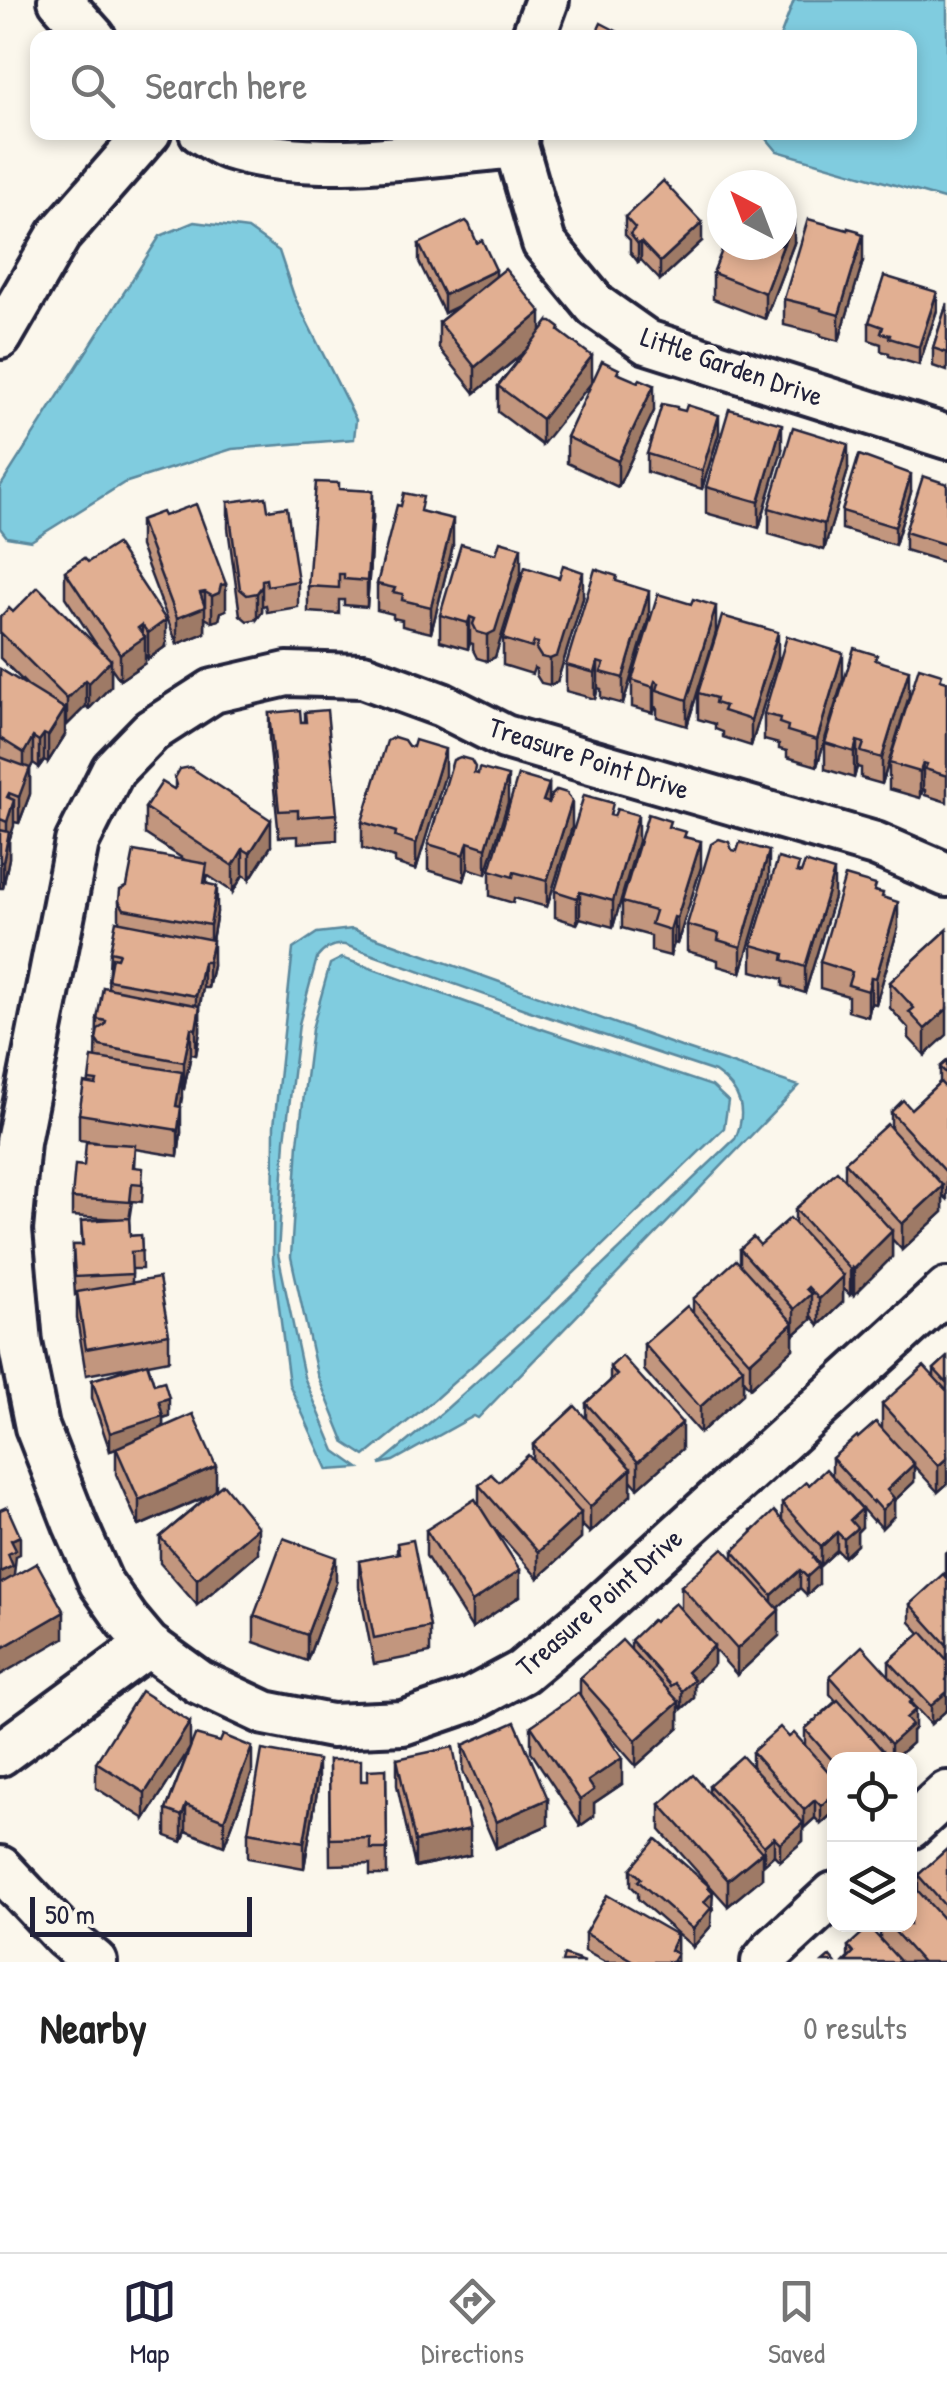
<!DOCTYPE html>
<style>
body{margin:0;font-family:"Patrick Hand",sans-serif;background:#f6f6f6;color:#222}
.controls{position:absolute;right:30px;bottom:30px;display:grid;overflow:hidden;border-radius:20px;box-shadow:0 5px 15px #0003}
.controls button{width:90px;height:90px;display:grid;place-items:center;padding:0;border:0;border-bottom:2px solid #e0e0e0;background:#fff;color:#222;font:50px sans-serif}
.compass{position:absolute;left:707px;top:170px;width:90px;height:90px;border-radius:50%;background:#fff;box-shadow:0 5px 15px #0003;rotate:318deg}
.scale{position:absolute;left:30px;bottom:25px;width:222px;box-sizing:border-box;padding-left:10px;border:5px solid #22223b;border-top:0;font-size:28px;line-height:35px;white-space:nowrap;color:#22223b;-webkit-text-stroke:8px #fbf7ec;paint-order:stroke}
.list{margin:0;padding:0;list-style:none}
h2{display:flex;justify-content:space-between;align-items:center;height:130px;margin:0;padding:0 40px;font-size:42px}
h2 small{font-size:32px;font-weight:400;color:#767676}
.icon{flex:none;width:55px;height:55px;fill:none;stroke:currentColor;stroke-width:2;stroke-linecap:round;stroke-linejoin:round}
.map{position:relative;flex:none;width:947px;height:1962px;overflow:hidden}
.search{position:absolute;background:#fff;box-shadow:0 5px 15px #0003;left:30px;right:30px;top:30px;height:110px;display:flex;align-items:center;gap:25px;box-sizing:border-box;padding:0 35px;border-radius:20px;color:#767676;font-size:38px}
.sheet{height:290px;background:#fff}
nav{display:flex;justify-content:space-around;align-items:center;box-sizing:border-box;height:140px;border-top:2px solid #e0e0e0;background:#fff;font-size:28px;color:#767676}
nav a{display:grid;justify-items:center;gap:5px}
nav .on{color:#22223b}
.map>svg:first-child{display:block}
.water{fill:#80ccdf;stroke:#5a889d;stroke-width:2.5}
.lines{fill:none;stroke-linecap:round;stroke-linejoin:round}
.minor-casing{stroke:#22223b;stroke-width:50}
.minor{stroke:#fbf7ec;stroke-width:42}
.wall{fill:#c2967e;stroke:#22223b;stroke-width:2.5}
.shaded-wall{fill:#9e7a66;stroke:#22223b;stroke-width:2.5}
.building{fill:#e1af92;stroke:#22223b;stroke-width:2.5}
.labels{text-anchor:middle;stroke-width:10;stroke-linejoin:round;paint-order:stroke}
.street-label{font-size:28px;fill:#22223b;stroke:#fbf7ec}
</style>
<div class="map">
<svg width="947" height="1962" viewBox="0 0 947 1962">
<rect width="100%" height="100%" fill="#fbf7ec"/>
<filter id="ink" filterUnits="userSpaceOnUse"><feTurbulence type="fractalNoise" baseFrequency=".01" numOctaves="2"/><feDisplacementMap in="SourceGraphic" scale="20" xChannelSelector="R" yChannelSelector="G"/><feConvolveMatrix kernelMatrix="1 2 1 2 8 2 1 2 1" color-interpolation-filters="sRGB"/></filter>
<g filter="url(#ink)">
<g class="water">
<polygon points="794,0 947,0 947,200 777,151 762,133 910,132 910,38 780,37"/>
<polygon points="194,222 248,229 279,251 294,296 356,420 354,439 232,449 124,483 31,541 7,537 0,528 0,487 160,236"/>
<path d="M 352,929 L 681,1047 L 799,1086 L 478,1418 L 474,1416 L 393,1461 L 380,1464 L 444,1411 L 555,1311 L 735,1139 C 748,1110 740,1089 715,1072 L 530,1011 L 345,945 C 334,944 324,949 317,958 L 299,1024 L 285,1140 L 278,1254 L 304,1377 L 335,1451 L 359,1468 L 328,1470 L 289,1384 L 273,1260 L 274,1126 L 293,949 L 317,933 Z"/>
<polygon points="342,958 527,1024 712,1086 728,1101 724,1128 546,1300 434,1400 365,1456 345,1443 317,1374 291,1257 298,1143 312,1029 330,964"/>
</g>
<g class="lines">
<defs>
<g id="minor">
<polyline points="60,0 94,38"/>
<polyline points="533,38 547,0"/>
<path d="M 201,132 C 210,137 219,144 228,147 C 314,175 427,154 516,146"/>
<polyline points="517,132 516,146 544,243 596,306 647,342 947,437"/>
<polyline points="0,337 59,235 149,132"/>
<polyline points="947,875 875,844 505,737 442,705 363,676 287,674 213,691 151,731 113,770 77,842 18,1142 10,1230 20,1343 37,1427 75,1524 101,1583 127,1620 148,1645 199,1682 265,1713 331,1726 403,1723 470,1700 522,1672 595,1611 947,1290"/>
<polyline points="0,1754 148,1645"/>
<polyline points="910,1827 947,1793"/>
<polyline points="0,1868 65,1937 95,1962"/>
<polyline points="763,1962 771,1952 834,1894"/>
</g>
</defs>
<use href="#minor" class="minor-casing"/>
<use href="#minor" class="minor"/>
</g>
<g class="wall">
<polygon points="625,217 702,241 660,280 641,260 638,262 630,252 630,240 625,235"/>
<polygon points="859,234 863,261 839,341 821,336 821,334 784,325 784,299"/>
<polygon points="477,243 496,276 541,332 548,322 542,445 498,412 498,386 526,351 475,393 439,348 439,322 459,306 444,313 419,262 419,244"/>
<polygon points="794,243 765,319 713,299 713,273"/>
<polygon points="947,303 947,371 933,366 933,348"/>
<polygon points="937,310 919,365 889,356 889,353 881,351 881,344 869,340 869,322"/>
<polygon points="619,373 654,411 618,487 567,463 567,437"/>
<polygon points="719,433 702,489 647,472 647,454"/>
<polygon points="782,450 759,528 706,513 706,487"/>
<polygon points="848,470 824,550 769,534 769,508"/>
<polygon points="947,484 947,563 905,550 905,532"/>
<polygon points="339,489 373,517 367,607 344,605 344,600 339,600 339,614 308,612 308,586"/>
<polygon points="911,492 895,545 842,529 842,511"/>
<polygon points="228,502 268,510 298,581 298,607 267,612 266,605 262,606 262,612 257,619 247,621 240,615 228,528"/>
<polygon points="423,512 453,545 431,633 402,626 402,620 393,618 393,614 377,610 377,584"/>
<polygon points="164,516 226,610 221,612 219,620 212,622 205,618 205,633 177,644 140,546 140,520"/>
<polygon points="84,558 166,646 148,659 145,654 145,663 120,680 111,667 111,686 89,709 86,706 67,725 65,722 65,735 48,762 44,760 39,767 33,763 30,769 30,794 19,823 14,822 9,841 9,858 3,888 0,888 0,669 29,687 0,658 0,617 13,612 98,647 65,597 65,571"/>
<polygon points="521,573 495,657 487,661 477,658 473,650 473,644 470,643 468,649 440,641 440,615"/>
<polygon points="617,582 649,617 623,704 601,698 601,689 598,688 595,699 566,691 566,665"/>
<polygon points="583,598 557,682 550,685 541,683 536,675 536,669 534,668 532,674 503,665 503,639"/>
<polygon points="716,632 687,726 657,717 657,708 655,707 653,713 632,707 632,680"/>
<polygon points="778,658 751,746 723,737 723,732 715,729 715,724 698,719 698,693"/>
<polygon points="877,661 909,696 882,784 861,778 861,768 857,767 854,778 825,769 825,743"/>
<polygon points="843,679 817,766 787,757 787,751 779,749 779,744 764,740 764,714"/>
<polygon points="942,681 947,682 947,802 925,795 925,790 923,789 920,798 889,789 889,763"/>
<polygon points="305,712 337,814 337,840 298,843 298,836 279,837 269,739 269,713 301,722 305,722"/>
<polygon points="408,746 445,775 416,870 395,863 395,858 362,848 362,822"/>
<polygon points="475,774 508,802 486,874 468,868 464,881 428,870 428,844"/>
<polygon points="175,778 271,846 250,879 243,875 233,892 207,875 207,884 217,912 212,940 213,966 208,988 203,988 200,1006 200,1032 196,1055 191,1054 184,1089 182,1088 180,1107 181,1133 178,1156 135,1149 134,1168 143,1186 142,1202 132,1201 129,1220 130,1236 141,1235 142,1269 132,1269 132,1283 169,1334 169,1360 148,1364 154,1384 169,1416 163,1418 163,1427 216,1489 258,1553 197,1605 160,1563 160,1537 208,1496 139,1526 116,1474 116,1449 110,1451 92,1398 92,1380 139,1365 86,1375 77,1318 77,1294 75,1295 73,1263 73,1245 82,1245 81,1221 117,1219 72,1216 72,1198 95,1142 79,1140 79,1114 96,1058 97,1019 108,988 110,951 119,922 119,901 185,860 145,834 145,808 175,788"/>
<polygon points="549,784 549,803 572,827 547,907 514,898 513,903 490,896 490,870"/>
<polygon points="613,816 638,841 613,927 580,918 577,924 555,917 555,891"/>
<polygon points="670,827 686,837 701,867 677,944 674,943 670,956 651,951 651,936 622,928 622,902"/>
<polygon points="732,850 769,877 741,973 718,966 718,960 687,951 687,925"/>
<polygon points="799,873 834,897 805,993 783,986 783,979 752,971 752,945"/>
<polygon points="876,891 883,897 898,928 876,1004 871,1003 868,1017 848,1011 848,996 820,988 820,962"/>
<polygon points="947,930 925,1055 909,1038 909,1029 890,1008 890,982"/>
<polygon points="947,1061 947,1199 943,1195 943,1212 902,1250 892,1239 892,1257 854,1295 852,1293 850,1295 843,1288 843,1302 819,1325 811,1316 811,1320 794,1335 793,1333 793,1349 750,1388 743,1380 743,1394 700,1433 644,1370 644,1344 693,1313 693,1299 740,1264 740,1249 760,1245 795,1224 795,1209 845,1180 845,1162 891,1129 891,1112 911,1109 940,1082 940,1067"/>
<polygon points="947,1357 947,1484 938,1492 914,1466 914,1482 894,1501 894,1516 882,1528 874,1519 873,1521 850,1495 862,1527 857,1532 857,1545 844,1557 837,1550 821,1565 814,1557 819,1584 807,1595 800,1588 777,1608 779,1636 737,1675 714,1649 714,1664 694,1684 694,1698 682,1709 679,1705 679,1728 636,1766 599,1724 622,1784 594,1803 594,1816 580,1826 531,1752 531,1726 580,1697 580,1678 631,1649 631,1640 654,1622 681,1609 681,1586 733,1558 733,1551 752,1534 752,1530 782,1520 782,1503 809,1485 832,1476 832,1458 858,1438 882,1429 882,1404 934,1376 934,1369"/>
<polygon points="610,1367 682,1449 638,1488 631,1480 631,1495 590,1533 581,1524 581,1539 538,1578 492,1526 520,1596 472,1628 426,1556 426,1530 479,1506 479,1485 499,1482 533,1461 533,1445 586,1418 586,1403 610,1381"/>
<polygon points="397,1543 430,1627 430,1653 374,1664 359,1587 359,1561 397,1554"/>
<polygon points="947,1552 947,1710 931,1724 912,1704 915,1728 912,1731 912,1743 893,1760 889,1760 883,1753 883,1760 834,1760 834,1812 821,1824 815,1818 804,1828 803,1826 803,1841 780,1861 774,1855 764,1864 762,1861 762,1878 728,1906 660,1830 660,1804 709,1793 709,1785 752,1767 752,1752 789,1737 805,1745 805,1729 836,1701 830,1694 830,1676 889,1676 889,1661 920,1633 910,1622 910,1604 945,1577 945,1553"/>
<polygon points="336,1583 307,1661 254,1642 254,1616"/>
<polygon points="463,1745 548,1825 496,1848 463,1771"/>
<polygon points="190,1747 252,1773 224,1846 186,1831 182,1842 166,1836 166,1810 189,1749 145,1819 96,1788 96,1762"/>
<polygon points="397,1759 470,1855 415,1867 397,1785"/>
<polygon points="329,1760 361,1781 368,1781 386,1769 387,1875 370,1875 370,1864 330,1865"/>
<polygon points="318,1786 304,1868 248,1858 248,1832"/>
<polygon points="947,1849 947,1962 844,1962 848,1958 848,1946 880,1939 880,1924 910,1924 918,1890 918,1875"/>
<polygon points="631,1869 709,1888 713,1910 711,1912 711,1926 693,1947 638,1899 638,1893 631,1886"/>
<polygon points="585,1933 677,1935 677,1962 605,1962 585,1951"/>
</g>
<g class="shaded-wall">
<polygon points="794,217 794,243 765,319 765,293"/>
<polygon points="702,223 702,241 660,280 660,262"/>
<polygon points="863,235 863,261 839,341 839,315"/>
<polygon points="641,242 641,260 638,262 638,244"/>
<polygon points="496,270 496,288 444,313 444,295"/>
<polygon points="937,292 937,310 919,365 919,347"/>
<polygon points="541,312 541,338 475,393 475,367"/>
<polygon points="592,356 592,382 542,445 542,419"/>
<polygon points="654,385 654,411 618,487 618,461"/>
<polygon points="719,415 719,433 702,489 702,471"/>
<polygon points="782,424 782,450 759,528 759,502"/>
<polygon points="848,444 848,470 824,550 824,524"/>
<polygon points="911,474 911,492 895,545 895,527"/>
<polygon points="373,491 373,517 367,607 367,581"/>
<polygon points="453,519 453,545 431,633 431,607"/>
<polygon points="521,547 521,573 495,657 487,661 487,635"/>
<polygon points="583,572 583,598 557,682 550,685 550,659"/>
<polygon points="226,584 226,610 221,612 219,620 212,622 212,596 221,585"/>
<polygon points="262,586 262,612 257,619 257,593"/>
<polygon points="649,591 649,617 623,704 623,678"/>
<polygon points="205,592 205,633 177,644 177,618 200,593"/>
<polygon points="716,606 716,632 687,726 687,700"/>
<polygon points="470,617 470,643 468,649 468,623"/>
<polygon points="166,620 166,646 148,659 148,633"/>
<polygon points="142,625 142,639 145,637 145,663 120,680 120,654 138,628"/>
<polygon points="778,632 778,658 751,746 751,720"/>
<polygon points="843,653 843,679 817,766 817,740"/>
<polygon points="111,660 111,686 89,709 89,683"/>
<polygon points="598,662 598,688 595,699 595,673"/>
<polygon points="909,670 909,696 882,784 882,758"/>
<polygon points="86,680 86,706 67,725 67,699"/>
<polygon points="655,681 655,707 653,713 653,687"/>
<polygon points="65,709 65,735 48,762 48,736"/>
<polygon points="44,734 44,760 39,767 39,741"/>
<polygon points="33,737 33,763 30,769 30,794 19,823 19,797 24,779 24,753"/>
<polygon points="857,741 857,767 854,778 854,752"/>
<polygon points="445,749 445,775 416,870 416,844"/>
<polygon points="923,763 923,789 920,798 920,772"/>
<polygon points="508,776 508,802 486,874 486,848"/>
<polygon points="549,784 549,810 543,801"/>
<polygon points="9,793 9,816 14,800 14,826 9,841 9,858 3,888 3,862 7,843 7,797"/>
<polygon points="572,801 572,827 547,907 547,881"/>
<polygon points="638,815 638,841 613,927 613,901"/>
<polygon points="271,820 271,846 250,879 250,853"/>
<polygon points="701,841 701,867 677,944 677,918"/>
<polygon points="468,842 468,868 464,881 464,855"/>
<polygon points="243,849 243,875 233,892 233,866"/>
<polygon points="769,851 769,877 741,973 741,947"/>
<polygon points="834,871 834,897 805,993 805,967"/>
<polygon points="217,886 217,912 210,951 210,925"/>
<polygon points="580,892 580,918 577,924 577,898"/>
<polygon points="898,902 898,928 876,1004 876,978"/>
<polygon points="674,917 674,943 670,956 670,930"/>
<polygon points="213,940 213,966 208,988 208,962"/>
<polygon points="203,962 203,988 196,1022 196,996"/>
<polygon points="871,977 871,1003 868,1017 868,991"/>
<polygon points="200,1006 200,1032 196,1055 196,1029"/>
<polygon points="947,1009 947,1035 925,1055 925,1029"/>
<polygon points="191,1028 191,1054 184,1089 184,1062"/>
<polygon points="182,1072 182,1098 176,1132 176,1106"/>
<polygon points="181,1107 181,1133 178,1156 178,1130"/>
<polygon points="943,1186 943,1212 902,1250 902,1224"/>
<polygon points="892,1231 892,1257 854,1295 854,1269"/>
<polygon points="852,1267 852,1293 850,1295 850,1269"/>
<polygon points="843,1276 843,1302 819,1325 819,1299"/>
<polygon points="808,1287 808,1296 811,1294 811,1320 794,1335 794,1309"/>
<polygon points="793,1323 793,1349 750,1388 750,1362"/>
<polygon points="743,1368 743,1394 700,1433 700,1407"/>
<polygon points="169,1398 169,1416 163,1418 163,1434 110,1451 110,1433 159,1401"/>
<polygon points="682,1423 682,1449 638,1488 638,1462"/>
<polygon points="947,1458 947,1484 938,1492 938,1466"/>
<polygon points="914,1464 914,1482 894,1501 894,1516 882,1528 882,1510 887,1490"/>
<polygon points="216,1466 216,1492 139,1526 139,1500"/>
<polygon points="631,1469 631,1495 590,1533 590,1507"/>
<polygon points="862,1509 862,1527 857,1532 857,1545 844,1557 844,1539 850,1520"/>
<polygon points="581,1513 581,1539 538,1578 538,1552"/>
<polygon points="258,1527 258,1553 197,1605 197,1579"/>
<polygon points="837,1532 837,1550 821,1565 821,1547"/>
<polygon points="20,1536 20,1554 16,1556 13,1584 0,1590 0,1572 8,1554 11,1540"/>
<polygon points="814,1556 814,1570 819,1566 819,1584 807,1595 807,1577"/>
<polygon points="336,1557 336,1583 307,1661 307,1635"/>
<polygon points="520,1570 520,1596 472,1628 472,1602"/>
<polygon points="800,1570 800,1588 772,1613 772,1595"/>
<polygon points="779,1610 779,1636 737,1675 737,1649"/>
<polygon points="64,1612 64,1638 0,1675 0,1649"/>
<polygon points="714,1646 714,1664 694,1684 694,1698 682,1709 682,1691 687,1672"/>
<polygon points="947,1678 947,1710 931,1724 931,1706"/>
<polygon points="912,1701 912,1713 915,1710 915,1728 912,1731 912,1743 893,1760 891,1760 891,1744 906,1718 909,1703"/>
<polygon points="679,1702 679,1728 636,1766 636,1740"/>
<polygon points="190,1722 190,1748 145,1819 145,1793"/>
<polygon points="252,1747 252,1773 224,1846 224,1820"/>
<polygon points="883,1751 883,1760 873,1760"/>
<polygon points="622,1758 622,1784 594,1803 594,1816 580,1826 580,1800 588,1781"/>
<polygon points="318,1760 318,1786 304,1868 304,1842"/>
<polygon points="834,1794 834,1812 821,1824 821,1806"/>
<polygon points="548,1799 548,1825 496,1848 496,1822"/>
<polygon points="815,1800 815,1818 804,1828 804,1810"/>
<polygon points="186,1805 186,1831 182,1842 182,1816"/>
<polygon points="803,1823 803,1841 780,1861 780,1843"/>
<polygon points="470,1829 470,1855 415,1867 415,1841"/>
<polygon points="774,1837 774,1855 764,1864 764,1846"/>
<polygon points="762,1852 762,1878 728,1906 728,1880"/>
<polygon points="709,1886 709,1896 713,1892 711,1926 693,1947 693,1929 704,1902"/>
<polygon points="677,1935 677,1962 670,1962 670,1950"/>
</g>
<g class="building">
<polygon points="601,23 630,38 594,38"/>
<polygon points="663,181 702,223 660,262 641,242 638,244 630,234 635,228 625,217"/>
<polygon points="782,212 794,217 765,293 713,273 724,245 782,245"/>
<polygon points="808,219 848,230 848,228 859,231 858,233 863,235 839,315 821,310 821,308 784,299"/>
<polygon points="466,221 469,224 477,243 482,240 496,270 444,295 419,244"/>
<polygon points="505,269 541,312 475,367 439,322"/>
<polygon points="884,276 937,292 919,347 889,338 890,335 881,333 883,327 869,322"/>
<polygon points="947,303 947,353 933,348"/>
<polygon points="548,322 552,322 560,328 559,331 592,356 542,419 498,386"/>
<polygon points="602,361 619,369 617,373 638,382 640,379 654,385 618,461 567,437"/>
<polygon points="662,404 677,407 677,409 685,411 687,405 719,415 702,471 647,454"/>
<polygon points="729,409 782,424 759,502 706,487"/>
<polygon points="793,427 848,444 824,524 769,508"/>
<polygon points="859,455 911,474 895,527 842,511"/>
<polygon points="923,476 947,484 947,545 905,532"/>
<polygon points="316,482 339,483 339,489 373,491 367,581 344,579 344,574 339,574 339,588 308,586"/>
<polygon points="404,493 423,497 420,511 453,519 431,607 402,600 403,594 393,592 395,588 377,584 397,505 401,506"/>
<polygon points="266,497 268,510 287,507 298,581 267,586 266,579 262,580 262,586 257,593 247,595 240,589 228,502"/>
<polygon points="196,504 226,584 221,585 219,593 212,596 205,592 200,593 205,607 177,618 140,520 162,512 164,516"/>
<polygon points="500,541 521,547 495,631 487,635 477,632 473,624 475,619 470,617 468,623 440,615 461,544 496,554"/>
<polygon points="116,544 166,620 148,633 142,625 138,628 145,637 120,654 65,571 84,558 88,562"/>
<polygon points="563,565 583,572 557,656 550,659 541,657 536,649 538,643 534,642 532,648 503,639 525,567 559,578"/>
<polygon points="595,569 617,576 616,581 649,591 623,678 601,672 604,664 598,662 595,673 566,665"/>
<polygon points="38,587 111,660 89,683 86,680 67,699 0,632 0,617 9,608 13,612"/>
<polygon points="658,594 691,604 693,599 716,606 687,700 657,690 659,683 655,681 653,687 632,680"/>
<polygon points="722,616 778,632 751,720 723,711 725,706 715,703 716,698 698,693"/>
<polygon points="787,636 843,653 817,740 787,731 788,726 779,723 780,718 764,714"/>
<polygon points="854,648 877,655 875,660 909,670 882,758 861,752 864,743 857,741 854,752 825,743"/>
<polygon points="919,667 942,674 940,680 947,682 947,776 925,769 927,764 923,763 920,772 889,763"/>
<polygon points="0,669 65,709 48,736 44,734 39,741 33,737 24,753 0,738"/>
<polygon points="300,710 301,722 306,722 305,712 327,710 337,814 298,817 298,810 279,811 269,713"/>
<polygon points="394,737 404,740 408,746 413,747 415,740 445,749 416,844 395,837 396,832 362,822 387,741"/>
<polygon points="0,757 30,768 19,797 9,793 7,797 14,800 7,822 0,819"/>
<polygon points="460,757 471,760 475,767 474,773 478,774 479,768 508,776 486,848 468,842 464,855 428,844 453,760"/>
<polygon points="190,767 271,820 250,853 243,849 233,866 145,808 162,782 174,789 177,785 175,778 180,769"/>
<polygon points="518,775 549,784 543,801 549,803 552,795 557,790 567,793 572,801 547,881 514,872 513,877 490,870"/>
<polygon points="584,795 613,803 610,815 614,816 617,809 638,815 613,901 580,892 577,898 555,891"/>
<polygon points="648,814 670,821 668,827 686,832 684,837 701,841 677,918 674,917 670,930 651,924 655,911 622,902"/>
<polygon points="0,830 9,832 3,862 0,862"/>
<polygon points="719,839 729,842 732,850 737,851 740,842 769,851 741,947 718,940 719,934 687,925 711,844"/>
<polygon points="134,851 207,864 204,883 217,886 210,925 124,909 119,901 120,890 127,886"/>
<polygon points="778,858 799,864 797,872 801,873 805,862 834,871 805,967 783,960 784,954 752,945"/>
<polygon points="845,876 876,885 874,891 883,893 882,897 898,902 876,978 871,977 868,991 848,985 852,972 820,962"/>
<polygon points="116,921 213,940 208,962 203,962 196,996 108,980 112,957 117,958 119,953 110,951"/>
<polygon points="947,930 947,1009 925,1029 909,1012 914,1008 890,982"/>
<polygon points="103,987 200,1006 196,1029 191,1028 184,1062 100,1046 96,1040 98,1029 105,1025 106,1021 97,1019"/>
<polygon points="92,1057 182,1072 176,1106 181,1107 178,1130 79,1114 84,1083 96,1085 97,1081 89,1080"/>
<polygon points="947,1061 947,1074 940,1067"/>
<polygon points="940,1082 947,1089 947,1173 891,1112 903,1100 911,1109"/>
<polygon points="887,1124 943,1186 902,1224 845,1162"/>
<polygon points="86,1142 135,1145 133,1167 143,1168 142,1184 132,1183 130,1202 72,1198 75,1165 84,1166"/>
<polygon points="837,1171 892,1231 854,1269 852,1267 850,1269 795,1209"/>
<polygon points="129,1218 130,1236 141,1235 142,1251 131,1252 132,1274 75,1277 73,1245 83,1245 81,1221"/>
<polygon points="790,1218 843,1276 819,1299 808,1287 806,1289 811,1294 794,1309 740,1249 753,1237 760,1245"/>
<polygon points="736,1260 793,1323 750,1362 693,1299"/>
<polygon points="159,1278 169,1334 86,1349 77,1292"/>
<polygon points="687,1306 743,1368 700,1407 644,1344"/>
<polygon points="622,1356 682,1423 638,1462 586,1403 617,1375 610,1367"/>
<polygon points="947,1357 947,1383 934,1369"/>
<polygon points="147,1363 154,1384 164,1381 169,1398 159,1401 163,1416 110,1433 92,1380"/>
<polygon points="924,1366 947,1391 947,1458 938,1466 882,1404"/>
<polygon points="575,1406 631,1469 590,1507 533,1445"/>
<polygon points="193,1414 216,1466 139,1500 116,1448"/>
<polygon points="876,1422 914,1464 887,1490 894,1498 882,1510 874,1501 873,1503 832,1458 857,1436 858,1438"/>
<polygon points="528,1455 581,1513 538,1552 479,1485 491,1474 499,1482"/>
<polygon points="826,1469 862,1509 850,1520 857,1528 844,1539 837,1532 821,1547 782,1503 806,1482 809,1485"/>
<polygon points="223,1484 258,1527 197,1579 160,1537"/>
<polygon points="475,1499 520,1570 472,1602 426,1530"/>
<polygon points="7,1507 20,1536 11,1540 16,1550 8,1554 13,1566 0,1572 0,1510"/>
<polygon points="774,1511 814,1556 813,1558 819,1566 807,1577 800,1570 772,1595 733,1551"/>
<polygon points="283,1538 336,1557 307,1635 254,1616"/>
<polygon points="413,1540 430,1627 374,1638 359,1561 399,1553 397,1543"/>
<polygon points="723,1548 779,1610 737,1649 681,1586"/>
<polygon points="37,1563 64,1612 0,1649 0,1584"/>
<polygon points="943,1574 947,1579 947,1645 910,1604"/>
<polygon points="675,1603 714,1646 687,1672 694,1680 682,1691 675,1683 671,1686 631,1640 652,1620 654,1622"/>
<polygon points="922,1632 947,1660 947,1678 946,1680 947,1681 947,1692 931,1706 889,1661"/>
<polygon points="622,1640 679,1702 636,1740 580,1678"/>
<polygon points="862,1646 912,1701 909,1703 915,1710 906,1718 912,1725 891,1744 830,1676"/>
<polygon points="141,1691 190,1722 145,1793 96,1762"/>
<polygon points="578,1693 622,1758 588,1781 594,1790 580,1800 531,1726"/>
<polygon points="838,1700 883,1751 873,1760 834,1760 834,1762 805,1729"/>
<polygon points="515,1722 548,1799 496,1822 463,1745"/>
<polygon points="780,1727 789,1737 794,1733 834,1778 834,1794 821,1806 815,1800 804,1810 752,1752"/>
<polygon points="195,1735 220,1742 223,1735 252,1747 224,1820 186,1805 182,1816 166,1810"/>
<polygon points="453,1747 470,1829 415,1841 397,1759"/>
<polygon points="262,1750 318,1760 304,1842 248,1832"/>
<polygon points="742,1756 803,1823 780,1843 774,1837 764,1846 709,1785"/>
<polygon points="329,1760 361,1760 361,1781 368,1781 368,1770 386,1769 387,1849 370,1849 370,1838 330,1839"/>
<polygon points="693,1775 762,1852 728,1880 660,1804"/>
<polygon points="656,1839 709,1886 708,1887 713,1892 704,1902 711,1908 693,1929 638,1881 641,1878 631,1869"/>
<polygon points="947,1849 947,1908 918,1875"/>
<polygon points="910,1882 947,1923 947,1962 922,1962 888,1924 910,1924"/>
<polygon points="607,1895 677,1935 670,1950 677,1954 672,1962 636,1962 585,1933"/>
<polygon points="869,1927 901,1962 845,1962 854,1953 848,1946"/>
<polygon points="564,1955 585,1962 562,1962"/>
<polygon points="830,1956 835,1962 823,1962"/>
</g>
</g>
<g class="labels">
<g class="street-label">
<text transform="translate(732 366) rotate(19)" y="10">Little Garden Drive</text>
<text transform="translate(589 758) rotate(18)" y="10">Treasure Point Drive</text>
<text transform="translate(599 1602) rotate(-41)" y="10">Treasure Point Drive</text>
</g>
</g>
</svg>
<div class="controls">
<button><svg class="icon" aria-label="locate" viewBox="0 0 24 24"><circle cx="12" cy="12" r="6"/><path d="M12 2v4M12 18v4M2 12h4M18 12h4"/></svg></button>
<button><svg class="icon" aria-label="layers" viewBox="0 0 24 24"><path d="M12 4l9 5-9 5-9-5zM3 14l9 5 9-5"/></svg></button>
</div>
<svg class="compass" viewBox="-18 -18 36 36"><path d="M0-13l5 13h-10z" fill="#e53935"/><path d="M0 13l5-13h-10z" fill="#767676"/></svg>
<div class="scale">50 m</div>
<div class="search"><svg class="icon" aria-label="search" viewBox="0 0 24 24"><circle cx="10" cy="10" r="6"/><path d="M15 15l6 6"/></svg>Search here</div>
</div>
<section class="sheet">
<h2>Nearby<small>0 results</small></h2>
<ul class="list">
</ul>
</section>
<nav>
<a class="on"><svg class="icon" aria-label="map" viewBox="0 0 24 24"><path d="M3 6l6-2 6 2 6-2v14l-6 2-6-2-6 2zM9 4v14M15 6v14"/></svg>Map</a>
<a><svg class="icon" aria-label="directions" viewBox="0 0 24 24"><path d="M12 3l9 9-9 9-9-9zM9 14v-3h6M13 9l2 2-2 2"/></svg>Directions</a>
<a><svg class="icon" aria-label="saved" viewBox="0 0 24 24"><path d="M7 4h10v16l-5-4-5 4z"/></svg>Saved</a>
</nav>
